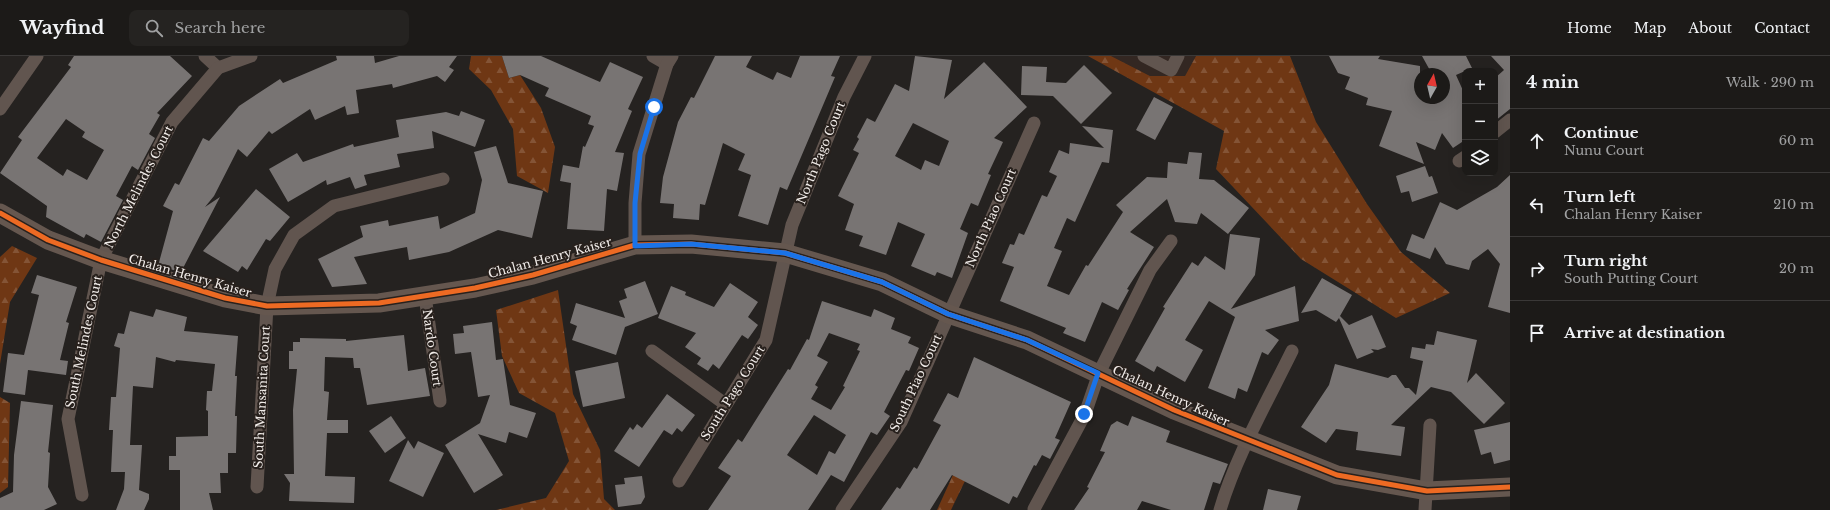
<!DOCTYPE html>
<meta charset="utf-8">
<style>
body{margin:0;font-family:"Libre Baskerville",serif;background:#252321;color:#f1f3f6}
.controls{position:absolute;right:12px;top:12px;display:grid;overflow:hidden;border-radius:8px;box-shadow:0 4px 16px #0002}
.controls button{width:36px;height:36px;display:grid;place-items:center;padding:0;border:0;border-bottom:1px solid #3a3837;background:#1c1a18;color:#f1f3f6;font:20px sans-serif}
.compass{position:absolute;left:1414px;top:12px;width:36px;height:36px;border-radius:50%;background:#1c1a18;box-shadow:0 4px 16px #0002;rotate:8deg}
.stop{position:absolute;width:12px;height:12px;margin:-9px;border:3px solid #1a73e8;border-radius:50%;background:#fff}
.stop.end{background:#1a73e8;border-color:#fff;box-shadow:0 1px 4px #0008}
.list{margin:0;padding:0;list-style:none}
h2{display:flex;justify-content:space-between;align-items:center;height:52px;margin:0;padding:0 16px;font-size:17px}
h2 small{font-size:13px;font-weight:400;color:#a0a1a2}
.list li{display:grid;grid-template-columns:26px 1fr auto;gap:12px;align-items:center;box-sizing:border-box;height:64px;padding:0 16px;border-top:1px solid #3a3837}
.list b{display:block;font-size:15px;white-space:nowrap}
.list p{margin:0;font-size:13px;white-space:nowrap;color:#a0a1a2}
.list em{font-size:13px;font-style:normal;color:#a0a1a2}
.icon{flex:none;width:22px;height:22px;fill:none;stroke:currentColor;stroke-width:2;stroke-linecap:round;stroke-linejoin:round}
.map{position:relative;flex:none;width:1510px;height:454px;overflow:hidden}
header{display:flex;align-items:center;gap:24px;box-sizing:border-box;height:56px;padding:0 20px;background:#1c1a18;border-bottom:1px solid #3a3837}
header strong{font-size:19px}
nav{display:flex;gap:22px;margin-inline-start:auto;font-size:14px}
.search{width:280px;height:36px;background:#252321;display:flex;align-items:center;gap:10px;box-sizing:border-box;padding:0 14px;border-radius:8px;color:#a0a1a2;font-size:15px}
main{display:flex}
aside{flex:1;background:#1c1a18}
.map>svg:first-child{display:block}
.built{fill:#332722}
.forest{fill:url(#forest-firs)}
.building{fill:#787473;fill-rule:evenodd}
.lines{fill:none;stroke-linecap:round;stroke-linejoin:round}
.street{stroke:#61554f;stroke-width:13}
.secondary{stroke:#65574f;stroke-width:19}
.cycleway-casing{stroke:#28211d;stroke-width:8}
.cycleway{stroke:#ed6a23;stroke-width:5}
.route{stroke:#1a73e8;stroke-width:5}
.labels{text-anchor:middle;stroke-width:4;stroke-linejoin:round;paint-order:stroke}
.street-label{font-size:12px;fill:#f1ece9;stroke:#28211d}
</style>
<header>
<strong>Wayfind</strong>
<div class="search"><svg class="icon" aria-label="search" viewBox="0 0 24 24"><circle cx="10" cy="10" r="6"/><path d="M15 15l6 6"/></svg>Search here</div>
<nav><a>Home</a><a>Map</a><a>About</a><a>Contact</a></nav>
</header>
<main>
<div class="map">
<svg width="1510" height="454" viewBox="0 0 1510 454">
<defs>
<pattern id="forest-firs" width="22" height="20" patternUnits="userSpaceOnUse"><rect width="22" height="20" fill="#6f3714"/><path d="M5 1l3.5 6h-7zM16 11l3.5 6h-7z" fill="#845436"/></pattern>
</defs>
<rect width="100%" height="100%" fill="#252220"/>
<polygon class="built" points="1111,0 1196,0 1185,20 1150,20"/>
<g class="forest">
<polygon points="471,0 502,0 509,22 520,19 541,52 555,91 548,137 517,120 513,73 491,34 469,13"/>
<polygon points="1088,0 1111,0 1150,20 1185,20 1196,0 1290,0 1316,66 1367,148 1401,196 1450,237 1396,262 1301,203 1216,113 1224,75"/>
<polygon points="12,190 37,202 10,246 0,308 0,201"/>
<polygon points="558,234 573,338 600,394 604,443 615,454 496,454 546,442 569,405 555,357 519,337 502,300 496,254"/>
<polygon points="0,341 10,347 8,431 0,437"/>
<polygon points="976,402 951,454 937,454 957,410"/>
</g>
<g class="building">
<path d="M 74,0 L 170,0 L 192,20 L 157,57 L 160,59 L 149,78 L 155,82 L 138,114 L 132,110 L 116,140 L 123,144 L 101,186 L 86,178 L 84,182 L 46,161 L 47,150 L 0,117 L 22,84 L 18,81 L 71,11 L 68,9 ZM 66,63 L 85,76 L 82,81 L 104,94 L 87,124 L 67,113 L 63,120 L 37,102 Z"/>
<polygon points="336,0 374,0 375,7 399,0 457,0 449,11 454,14 445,26 437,20 393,32 392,28 356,34 359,57 347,59 345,50 315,64 310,53 272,78 269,75 247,101 238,93 214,140 205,151 220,141 181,216 158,210 173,155 163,150 175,127 179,129 203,82 209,85 239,50 280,23 283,27 337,4"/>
<polygon points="502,0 541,0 600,26 610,6 643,21 628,53 632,55 615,96 624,97 617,135 607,133 604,175 567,173 571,127 560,125 563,109 579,112 583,90 585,91 594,70 588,68 591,60 545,40 549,32 520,19 509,22"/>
<polygon points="715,0 752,0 746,11 773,24 777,16 791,22 800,0 840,0 831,20 835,21 787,134 780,131 768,169 738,160 751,119 738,114 745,98 723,87 705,149 700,148 699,164 673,162 674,148 660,147 663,121 678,66 691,41 694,42"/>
<path d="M 915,0 L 952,4 L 944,43 L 984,6 L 1027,51 L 994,82 L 1003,86 L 988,118 L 991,119 L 978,150 L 971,147 L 960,173 L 968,177 L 952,222 L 937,216 L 935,220 L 911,210 L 925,178 L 898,166 L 886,199 L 859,190 L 863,180 L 845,174 L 854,148 L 838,140 L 859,97 L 853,94 L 859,83 L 857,81 L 867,62 L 875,66 L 895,28 L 909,35 ZM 913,67 L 949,85 L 939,110 L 925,104 L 921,114 L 895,100 Z"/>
<polygon points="1329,0 1380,0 1378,3 1420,10 1420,42 1444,42 1444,18 1432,18 1422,0 1466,0 1472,12 1456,19 1465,39 1465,84 1453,92 1442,77 1435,94 1416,86 1424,108 1379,90 1392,55 1366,49 1368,42 1345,33 1350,21 1338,17"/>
<polygon points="1491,0 1510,0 1510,53 1495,65 1495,22 1504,14"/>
<polygon points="1084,9 1112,37 1081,68 1053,40 1021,39 1022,10 1047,11 1046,26 1066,27"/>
<polygon points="1154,41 1173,51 1155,84 1136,74"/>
<polygon points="461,55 485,64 475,91 432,75 434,92 397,98 400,111 364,119 367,129 355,133 350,121 327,129 326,124 288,146 269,113 297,97 303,106 353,88 354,91 399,81 396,64 446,56 459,60"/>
<polygon points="1082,70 1113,74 1109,107 1102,106 1075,166 1067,162 1054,192 1062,195 1047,230 1069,239 1086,209 1088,210 1123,156 1116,149 1147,121 1167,122 1168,106 1187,108 1189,96 1202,97 1199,123 1214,124 1249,152 1228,178 1201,157 1197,168 1175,166 1167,143 1130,176 1154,191 1127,233 1129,234 1118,254 1102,246 1085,286 1063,277 1066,272 1000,245 1014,211 1002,207 1010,188 1014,189 1019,177 1024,179 1042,139 1047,141 1057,120 1049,116 1059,94 1069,98 1070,87 1104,92"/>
<polygon points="496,90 508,127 543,135 532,182 498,174 449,196 409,204 407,191 354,201 367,228 332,231 318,203 363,181 360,170 388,164 389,170 438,160 440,173 475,157 482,124 474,96"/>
<polygon points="1425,110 1429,121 1432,120 1438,137 1412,146 1409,135 1401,137 1396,120"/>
<polygon points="1510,119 1510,257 1488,251 1500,208 1488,193 1472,205 1469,214 1446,208 1435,191 1430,203 1406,194 1412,178 1424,183 1440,146 1457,154 1497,131"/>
<polygon points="256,133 290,161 270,185 266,183 247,214 242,210 238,216 203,195"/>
<polygon points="1230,178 1260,182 1255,219 1231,253 1295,230 1299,265 1265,274 1279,284 1268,299 1262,296 1247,336 1238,332 1235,343 1208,332 1235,261 1209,245 1185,284 1203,294 1185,326 1157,310 1154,316 1135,305 1165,252 1163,251 1192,206 1198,210 1205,200 1225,214"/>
<polygon points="37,219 77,231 66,266 69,267 60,304 68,305 66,319 28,314 25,339 3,336 8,297 24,299 39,239 31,237"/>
<polygon points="1322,222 1352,239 1340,260 1349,269 1372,259 1386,291 1378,294 1371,293 1374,296 1357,303 1339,262 1336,266 1316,254 1301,257"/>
<polygon points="645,225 658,258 625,271 616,299 572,284 577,270 570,267 576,247 625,262 619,245 627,242 624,233"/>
<polygon points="730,227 758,246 748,261 758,269 748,283 742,279 719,313 713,308 708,315 697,308 701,302 685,291 696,277 658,262 671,230 686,236 685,239 714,251"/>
<path d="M 822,245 L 871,261 L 874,253 L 895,262 L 891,273 L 911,281 L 908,287 L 919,292 L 909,315 L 906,314 L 884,356 L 890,360 L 877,379 L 871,376 L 844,426 L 831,419 L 808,454 L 708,454 L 731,420 L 718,412 L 738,383 L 742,386 L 788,313 L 790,314 L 807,283 L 809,284 ZM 829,277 L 860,288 L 857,294 L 860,295 L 843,330 L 845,331 L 831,354 L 811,343 L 818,331 L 815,329 L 828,306 L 817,300 ZM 814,359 L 846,379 L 835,398 L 829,395 L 817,419 L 787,399 Z"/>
<polygon points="156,253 187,261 184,275 238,280 235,320 237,320 235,360 237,360 236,397 228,397 228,417 220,417 221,437 209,437 213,454 180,454 180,414 169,414 169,400 176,400 176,381 208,380 208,355 206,354 207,335 212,335 215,308 176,304 175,306 156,301 153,332 133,330 130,389 142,389 139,434 149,438 149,443 144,454 116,454 124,433 125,416 111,416 113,374 109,374 111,341 116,341 120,292 114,290 118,277 124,278 130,255 153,261"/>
<polygon points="492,266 496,304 503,303 510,349 536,357 527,382 509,376 506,387 478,378 503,419 474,437 445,389 480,367 490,339 478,341 471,296 455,298 453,278 464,277 463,270"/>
<polygon points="1437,275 1477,284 1467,327 1476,317 1505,347 1484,368 1451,336 1431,331 1391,369 1405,371 1401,400 1356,394 1358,376 1336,373 1326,387 1301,371 1329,329 1335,308 1388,322 1392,319 1396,319 1405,332 1409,332 1416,339 1423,305 1410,302 1412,291 1425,293 1426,288 1434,289"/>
<polygon points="404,279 408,315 425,312 430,340 367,349 360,312 354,312 353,302 325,301 324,335 329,336 327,364 348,364 348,377 327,377 325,420 355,421 354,447 289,445 290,427 284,418 294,418 293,354 297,313 289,313 289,295 293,295 293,286 300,286 300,282 346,283 346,285"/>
<polygon points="974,301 1071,346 1055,382 1060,384 1050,403 1042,399 1036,410 1034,409 1017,442 1013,440 1009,448 952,419 930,454 881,454 897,431 900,433 914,411 917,413 941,369 933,365 948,337 958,342"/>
<polygon points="618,306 625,342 583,351 575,315"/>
<polygon points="667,338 695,359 682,376 677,372 672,379 664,374 639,411 614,395 630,371 633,374 637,368 642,372"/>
<polygon points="21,345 53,349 48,396 50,397 48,431 57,448 44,454 0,454 0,442 13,436 14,399"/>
<polygon points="391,360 406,382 385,397 369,375"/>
<polygon points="1132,360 1170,375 1166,386 1228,408 1220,428 1213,426 1204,454 1171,454 1142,445 1137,454 1074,454 1089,432 1087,431 1105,396 1100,395 1111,369 1117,365 1128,370"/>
<polygon points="1510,366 1510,404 1494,408 1491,396 1481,399 1474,374"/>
<polygon points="408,384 414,393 418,385 444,397 423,441 389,425"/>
<polygon points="642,420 645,441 641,448 618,451 615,429 625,428 624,422"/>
<polygon points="1268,433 1301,440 1297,454 1263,454"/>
</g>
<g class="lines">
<g class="street">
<polyline points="205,0 218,12"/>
<polyline points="653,0 667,8"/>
<polyline points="1144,0 1171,14 1178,0"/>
<polyline points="0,53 37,0"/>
<polyline points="1495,76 1510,64"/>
<polyline points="1459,105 1465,101"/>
<polyline points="635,189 635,147 639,98 667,8 672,0"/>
<polyline points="425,240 440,345"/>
<polyline points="652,295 725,348"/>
<polyline points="679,425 766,284 792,169 844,41 865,0"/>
<polyline points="257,431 267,250 275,213 294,179 334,150 443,123"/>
<polyline points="82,439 68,363 101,204 172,66 218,12 251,0"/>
<polyline points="1034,453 1085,358 1099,317 1150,214 1171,185"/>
<polyline points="842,454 901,366 1034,67"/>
<path d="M 1220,454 C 1235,402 1268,344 1292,295"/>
<polyline points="1425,454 1430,369"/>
</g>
<polyline class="secondary" points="0,157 48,184 101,204 225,242 267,250 379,247 475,232 533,219 635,189 691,188 785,197 882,226 948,258 1027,284 1174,354 1337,419 1427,435 1510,431"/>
<defs>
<polyline id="cycleway" points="0,157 48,184 101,204 225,242 267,250 379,247 475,232 533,219 635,189 691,188 785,197 882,226 948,258 1027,284 1174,354 1337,419 1427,435 1510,431"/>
</defs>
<use href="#cycleway" class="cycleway-casing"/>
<use href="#cycleway" class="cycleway"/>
</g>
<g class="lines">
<polyline class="route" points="654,51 640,98 635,147 635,190 691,188 785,197 882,226 948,258 1027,284 1098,317 1084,358"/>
</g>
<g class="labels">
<g class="street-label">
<text transform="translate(821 97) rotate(-68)" y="4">North Pago Court</text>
<text transform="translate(139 131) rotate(-63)" y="4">North Melindes Court</text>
<text transform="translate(991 162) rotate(-66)" y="4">North Piao Court</text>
<text transform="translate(550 202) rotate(-15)" y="4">Chalan Henry Kaiser</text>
<text transform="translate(190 220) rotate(16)" y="4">Chalan Henry Kaiser</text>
<text transform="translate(84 286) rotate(-78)" y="4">South Melindes Court</text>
<text transform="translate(432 292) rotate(82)" y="4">Nardo Court</text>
<text transform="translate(916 327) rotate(-65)" y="4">South Piao Court</text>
<text transform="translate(733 337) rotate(-58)" y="4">South Pago Court</text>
<text transform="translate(1171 340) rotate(25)" y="4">Chalan Henry Kaiser</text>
<text transform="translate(262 341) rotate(-87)" y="4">South Mansanita Court</text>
</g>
</g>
</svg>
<div class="controls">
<button>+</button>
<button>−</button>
<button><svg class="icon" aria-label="layers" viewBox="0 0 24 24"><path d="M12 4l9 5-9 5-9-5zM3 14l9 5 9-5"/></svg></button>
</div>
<svg class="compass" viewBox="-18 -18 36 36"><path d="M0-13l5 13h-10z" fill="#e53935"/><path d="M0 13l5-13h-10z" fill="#a0a1a2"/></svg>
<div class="stop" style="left:654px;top:51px"></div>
<div class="stop end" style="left:1084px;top:358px"></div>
</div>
<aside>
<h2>4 min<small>Walk · 290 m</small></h2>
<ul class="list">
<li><svg class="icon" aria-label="ahead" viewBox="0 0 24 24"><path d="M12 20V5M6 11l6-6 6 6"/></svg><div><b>Continue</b><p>Nunu Court</p></div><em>60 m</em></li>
<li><svg class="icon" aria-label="left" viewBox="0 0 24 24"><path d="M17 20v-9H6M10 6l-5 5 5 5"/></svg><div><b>Turn left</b><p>Chalan Henry Kaiser</p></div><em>210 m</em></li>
<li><svg class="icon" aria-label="right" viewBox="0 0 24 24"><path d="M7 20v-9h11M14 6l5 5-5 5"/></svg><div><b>Turn right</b><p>South Putting Court</p></div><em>20 m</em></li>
<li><svg class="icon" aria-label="arrive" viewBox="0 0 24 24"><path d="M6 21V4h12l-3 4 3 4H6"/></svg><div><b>Arrive at destination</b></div></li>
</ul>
</aside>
</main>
